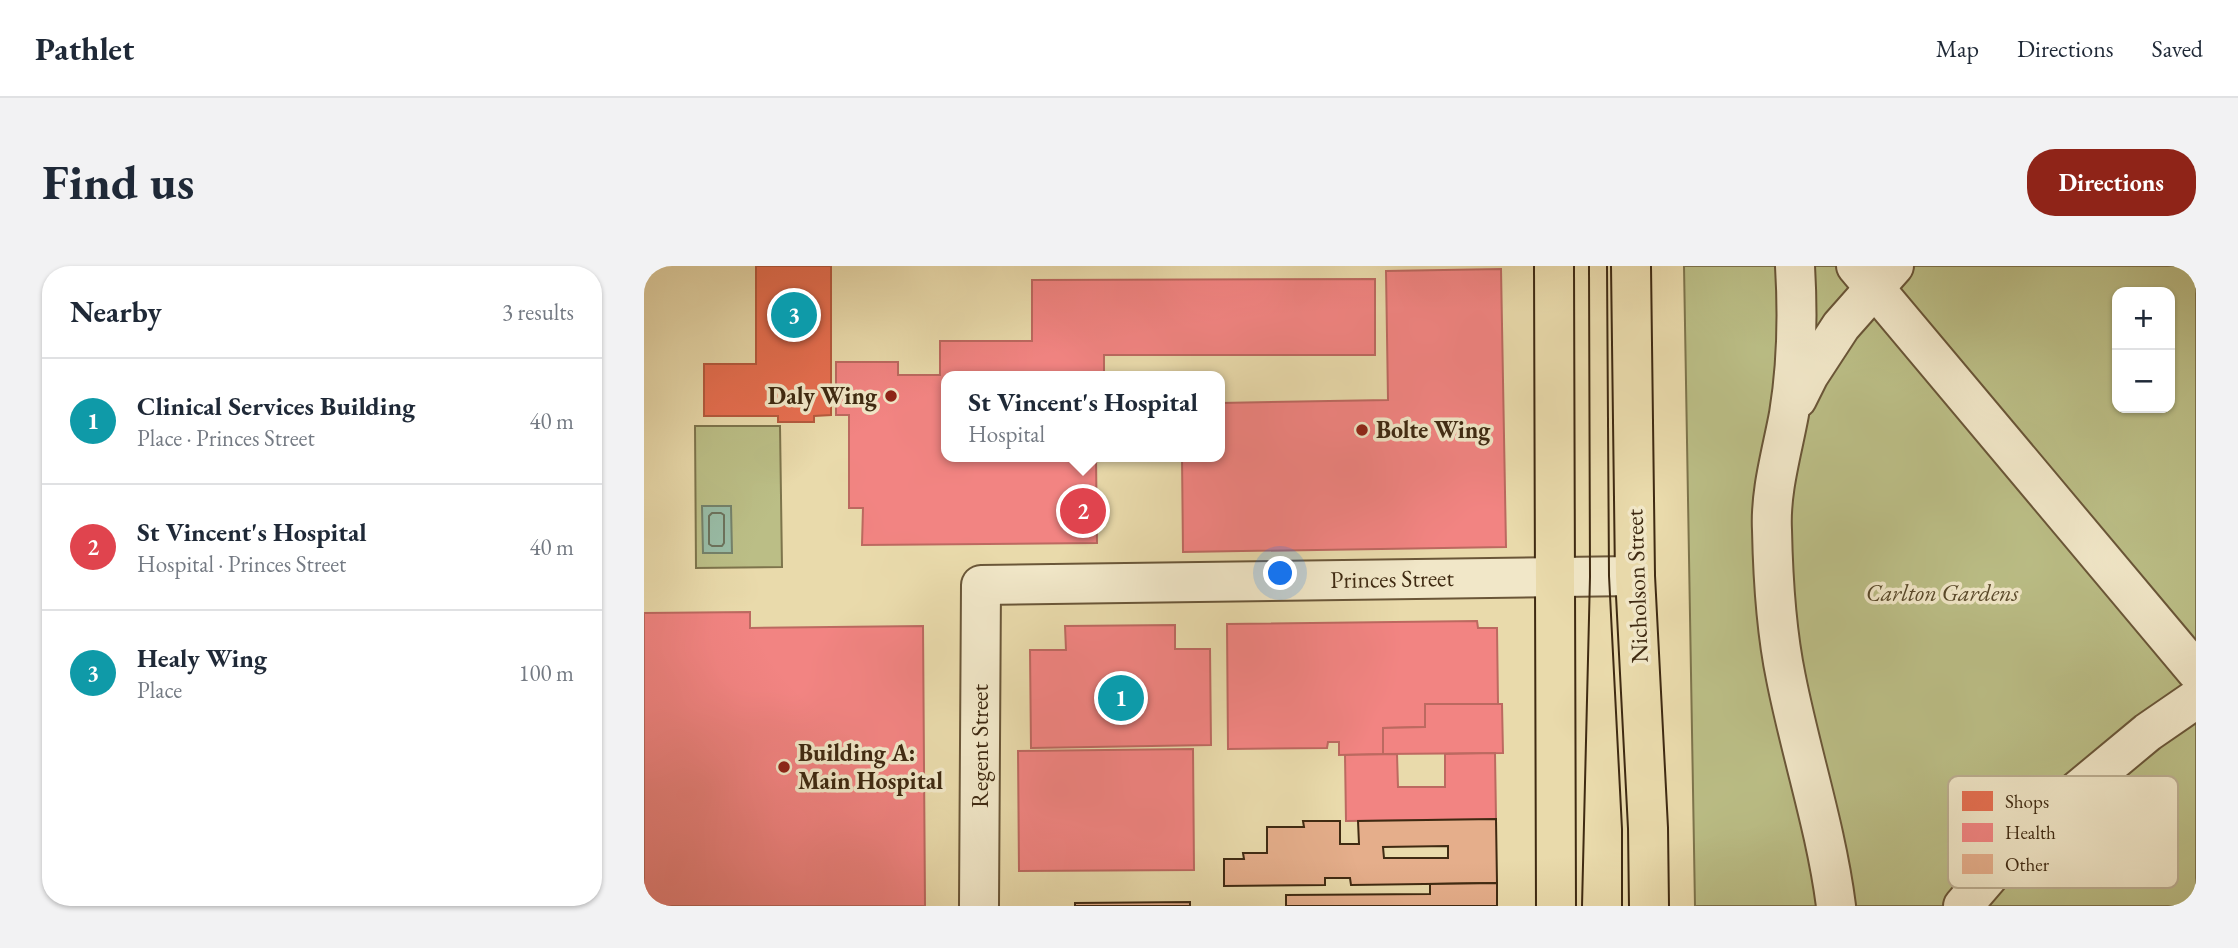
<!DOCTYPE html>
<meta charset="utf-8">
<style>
body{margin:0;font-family:"EB Garamond",serif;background:#f2f2f3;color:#1f2937}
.controls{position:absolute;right:21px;top:21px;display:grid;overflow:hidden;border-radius:14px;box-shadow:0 2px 5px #0004}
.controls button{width:63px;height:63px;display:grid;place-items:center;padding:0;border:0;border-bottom:2px solid #e0e1e3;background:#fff;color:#1f2937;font:35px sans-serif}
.you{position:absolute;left:637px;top:308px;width:24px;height:24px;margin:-18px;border:5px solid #fff;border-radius:50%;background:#1a73e8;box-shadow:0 0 0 10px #1a73e833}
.badge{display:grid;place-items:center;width:46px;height:46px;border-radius:50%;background:#8f2418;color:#fff;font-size:23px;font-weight:700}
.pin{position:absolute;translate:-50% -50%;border:4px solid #fff;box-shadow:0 2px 7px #0006}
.popup{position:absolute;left:297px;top:105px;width:284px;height:91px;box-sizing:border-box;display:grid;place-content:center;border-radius:14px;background:#fff;filter:drop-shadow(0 2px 5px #0005);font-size:23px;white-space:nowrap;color:#747a83}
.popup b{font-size:26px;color:#1f2937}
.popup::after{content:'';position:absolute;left:50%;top:100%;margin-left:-14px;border:14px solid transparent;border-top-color:#fff}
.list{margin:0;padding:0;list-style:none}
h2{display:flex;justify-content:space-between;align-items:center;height:91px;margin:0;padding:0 28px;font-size:30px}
h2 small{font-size:23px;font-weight:400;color:#747a83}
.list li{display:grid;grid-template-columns:46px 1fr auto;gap:21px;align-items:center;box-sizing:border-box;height:126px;padding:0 28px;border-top:2px solid #e0e1e3}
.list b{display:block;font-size:26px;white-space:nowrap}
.list p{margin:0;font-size:23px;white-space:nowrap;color:#747a83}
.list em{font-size:23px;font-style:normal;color:#747a83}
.map{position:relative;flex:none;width:1552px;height:640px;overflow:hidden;border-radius:28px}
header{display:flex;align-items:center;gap:42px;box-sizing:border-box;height:98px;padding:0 35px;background:#fff;border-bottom:2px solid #e0e1e3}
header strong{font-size:33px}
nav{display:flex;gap:38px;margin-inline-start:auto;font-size:24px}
.intro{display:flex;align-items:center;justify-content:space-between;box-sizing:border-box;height:168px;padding:0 42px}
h1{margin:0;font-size:49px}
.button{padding:18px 32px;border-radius:28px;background:#8f2418;color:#fff;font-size:24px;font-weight:700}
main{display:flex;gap:42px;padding:0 42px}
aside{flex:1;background:#fff;border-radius:28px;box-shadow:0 2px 5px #0004}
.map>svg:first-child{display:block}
.green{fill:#bbbe86;stroke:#7d744c;stroke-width:2;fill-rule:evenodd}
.water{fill:#98bba5;stroke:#74816a;stroke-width:2}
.shops{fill:#e76f51;stroke:#b55a3e;stroke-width:2}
.health{fill:#f28482;stroke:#bc6960;stroke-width:2}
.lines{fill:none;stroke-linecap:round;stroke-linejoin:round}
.shore{stroke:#6c725c;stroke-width:2}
.building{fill:#e5ae8b;stroke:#3f2a12;stroke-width:2;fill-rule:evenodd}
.street-casing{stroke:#6a5638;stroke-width:42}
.primary-casing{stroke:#3f2a12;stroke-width:42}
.street{stroke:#f1e7c8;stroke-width:38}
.primary{stroke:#e9daab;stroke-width:38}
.tram{stroke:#3f2a12;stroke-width:2}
.poi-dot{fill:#8f2418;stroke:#f1e7c8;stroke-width:2.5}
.labels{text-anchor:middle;stroke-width:7;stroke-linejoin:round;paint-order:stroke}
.poi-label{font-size:24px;font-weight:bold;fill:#3f2a12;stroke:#f1e7c8;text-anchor:start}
.street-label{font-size:24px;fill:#3f2a12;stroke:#f1e7c8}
.park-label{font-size:24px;font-style:italic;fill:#584829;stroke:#f1e7c8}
.key{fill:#f1e7c8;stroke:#bcae91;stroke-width:2}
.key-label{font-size:19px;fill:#3f2a12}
</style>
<header>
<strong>Pathlet</strong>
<nav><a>Map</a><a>Directions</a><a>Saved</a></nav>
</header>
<div class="intro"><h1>Find us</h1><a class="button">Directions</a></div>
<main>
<aside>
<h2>Nearby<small>3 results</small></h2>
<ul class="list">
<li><span class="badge" style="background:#0f9aa8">1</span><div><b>Clinical Services Building</b><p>Place · Princes Street</p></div><em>40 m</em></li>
<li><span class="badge" style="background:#e0444e">2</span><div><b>St Vincent's Hospital</b><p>Hospital · Princes Street</p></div><em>40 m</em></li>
<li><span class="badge" style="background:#0f9aa8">3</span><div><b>Healy Wing</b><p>Place</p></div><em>100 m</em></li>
</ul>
</aside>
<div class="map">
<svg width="1552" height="640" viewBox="0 0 1552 640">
<rect width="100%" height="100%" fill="#e9daab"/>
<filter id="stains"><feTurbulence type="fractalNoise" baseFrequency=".00286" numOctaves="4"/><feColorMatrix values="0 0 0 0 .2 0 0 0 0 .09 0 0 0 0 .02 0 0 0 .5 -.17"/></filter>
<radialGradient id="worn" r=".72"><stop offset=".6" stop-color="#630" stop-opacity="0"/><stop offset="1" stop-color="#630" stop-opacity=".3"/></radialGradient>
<g class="green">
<path d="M 1040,0 L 1552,0 L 1552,640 L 1051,640 ZM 1473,26 L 1526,26 L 1526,142 L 1473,142 Z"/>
<polygon points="51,160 136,160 138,301 52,302"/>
</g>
<polygon class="water" points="58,240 87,240 88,287 59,287"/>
<polygon class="shops" points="112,0 187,0 187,149 170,150 170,156 134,156 134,150 60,150 60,98 112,98"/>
<g class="health">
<polygon points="857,3 862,281 539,286 538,191 576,191 576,137 744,134 742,5"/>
<polygon points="731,13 731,89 460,89 460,110 302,110 302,191 452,191 453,277 218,279 219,242 205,242 205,149 192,149 192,96 254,96 254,109 296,109 296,75 388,75 388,14"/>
<polygon points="106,346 106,362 279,360 281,640 0,640 0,347"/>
<polygon points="833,355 834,362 853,362 854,438 781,438 781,461 739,462 739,488 695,489 695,476 684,476 683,482 584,483 583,358"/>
<polygon points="531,359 531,383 566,383 567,479 387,482 386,384 422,384 421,360"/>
<polygon points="781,438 858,438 859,487 739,488 739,462 781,461"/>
<polygon points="549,483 550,604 375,605 374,485"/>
<polygon points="851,487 852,553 702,555 701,489 753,488 754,521 801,521 801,488"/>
</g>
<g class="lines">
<polygon class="shore" points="68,247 77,247 80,249 80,277 78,280 68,280 65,278 65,250"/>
</g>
<g class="building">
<path d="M 852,553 L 853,617 L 707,619 L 706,612 L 681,612 L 681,619 L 580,620 L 580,593 L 600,593 L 599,587 L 623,587 L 623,561 L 660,561 L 659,555 L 696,555 L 696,578 L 715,578 L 714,555 ZM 804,580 L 804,592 L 740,592 L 739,581 Z"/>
<polygon points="853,617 853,640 642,640 642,629 786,628 786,618"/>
<polygon points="546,636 546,640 431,640 431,637"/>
</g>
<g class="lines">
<defs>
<g id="street">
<path d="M 1151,0 C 1154,50 1153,99 1145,148 C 1138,186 1126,225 1128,264 C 1129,313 1132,364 1142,412 C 1157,488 1182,562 1192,640"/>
<polyline points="1212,0 1552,405"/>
<polyline points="1153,133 1165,109 1197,60 1250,0"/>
<polyline points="335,640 337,319 991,310"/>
<polyline points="1319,640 1380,569 1504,466 1552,433"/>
</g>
<g id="primary">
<polyline points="910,0 912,640"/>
<polyline points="987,0 991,310 1004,562 1005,640"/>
</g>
</defs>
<use href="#street" class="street-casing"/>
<use href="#primary" class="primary-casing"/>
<use href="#street" class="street"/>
<use href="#primary" class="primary"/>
<g class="tram">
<polyline points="963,0 965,310 978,563 978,640"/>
<polyline points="938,640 946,311 945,0"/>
</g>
</g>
<g class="poi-dot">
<circle cx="247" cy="130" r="7"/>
<circle cx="718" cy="164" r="7"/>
<circle cx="140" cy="501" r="7"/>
</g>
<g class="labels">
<g class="poi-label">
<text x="233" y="138" text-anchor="end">Daly Wing</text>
<text x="732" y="172">Bolte Wing</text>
<text x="154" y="495">Building A:<tspan x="154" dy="28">Main Hospital</tspan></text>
</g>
<g class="street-label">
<text transform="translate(748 313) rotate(-1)" y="8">Princes Street</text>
<text transform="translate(993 320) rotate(-92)" y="8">Nicholson Street</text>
<text transform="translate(336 480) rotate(-90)" y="8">Regent Street</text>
</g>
<g class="park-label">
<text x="1298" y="335">Carlton Gardens</text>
</g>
</g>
<rect x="1304" y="510" width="230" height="112" rx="10" class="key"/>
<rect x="1318" y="525" width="31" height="20" fill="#e76f51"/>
<rect x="1318" y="557" width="31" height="19" fill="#f28482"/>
<rect x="1318" y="588" width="31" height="20" fill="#e5ae8b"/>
<g class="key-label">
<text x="1361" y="542">Shops</text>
<text x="1361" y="573">Health</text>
<text x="1361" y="605">Other</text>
</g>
<rect width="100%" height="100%" filter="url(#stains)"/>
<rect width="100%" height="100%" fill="url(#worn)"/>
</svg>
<div class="controls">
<button>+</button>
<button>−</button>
</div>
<div class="you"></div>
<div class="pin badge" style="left:477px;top:432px;background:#0f9aa8">1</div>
<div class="pin badge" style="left:439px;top:245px;background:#e0444e">2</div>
<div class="popup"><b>St Vincent's Hospital</b>Hospital</div>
<div class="pin badge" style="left:150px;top:49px;background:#0f9aa8">3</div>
</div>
</main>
